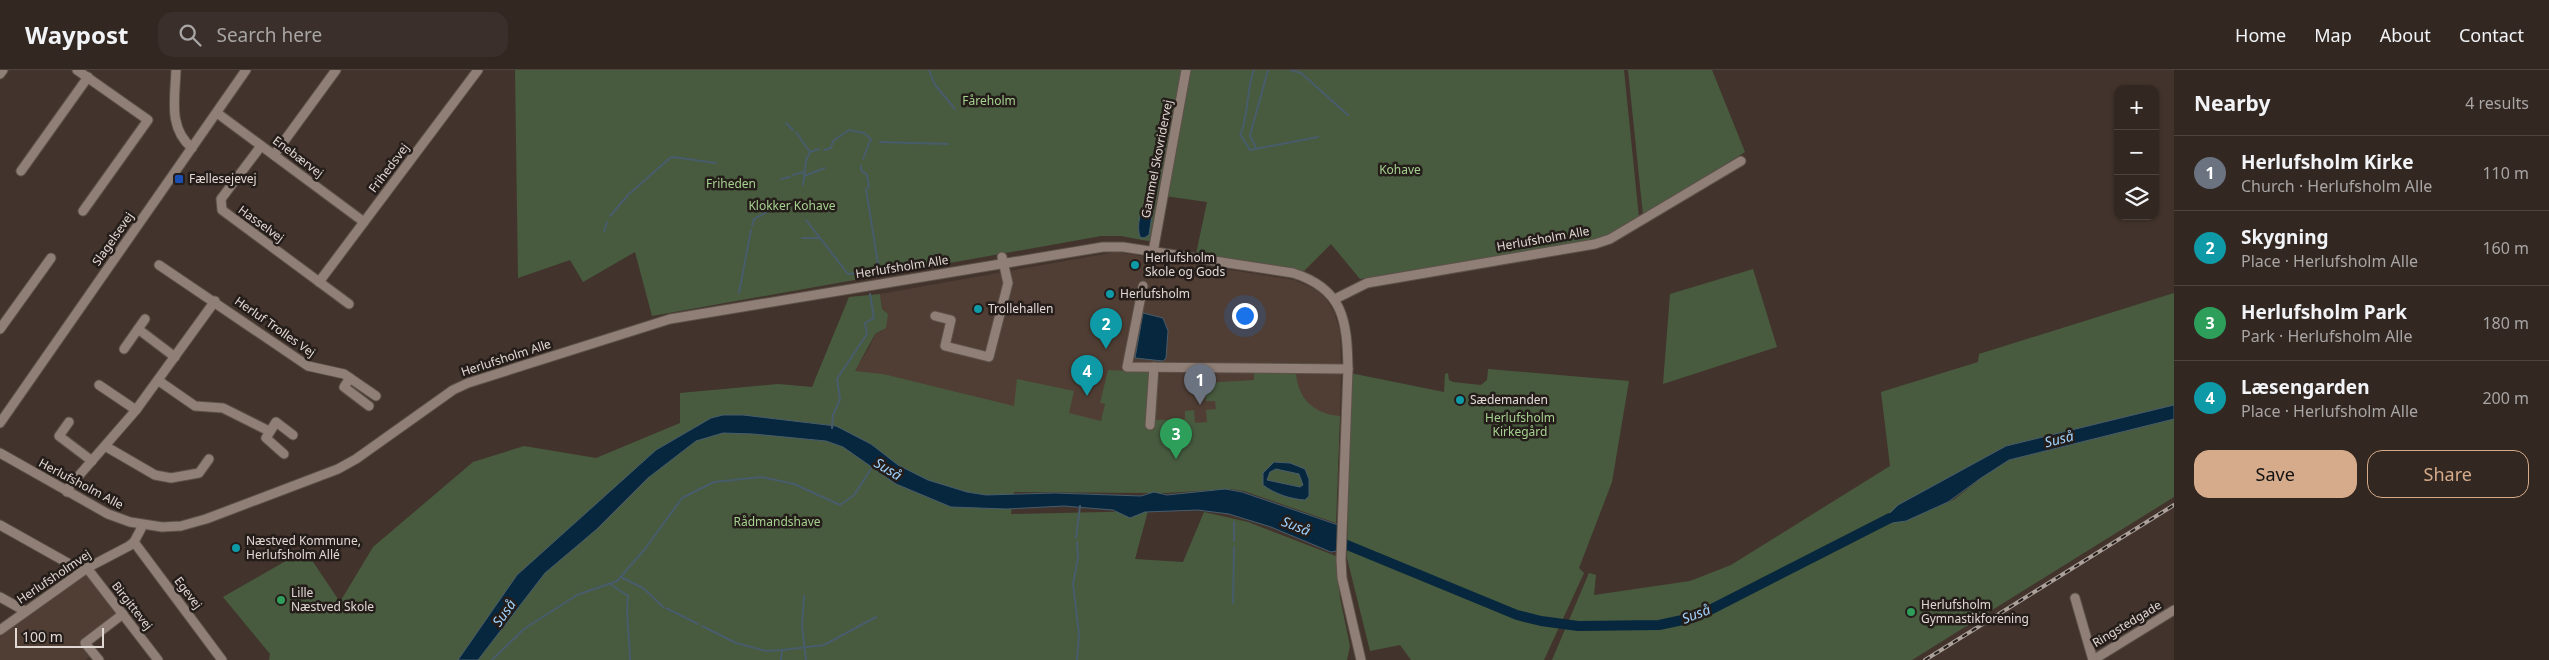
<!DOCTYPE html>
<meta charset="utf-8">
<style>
body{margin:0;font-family:"Noto Sans",sans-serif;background:#3a2f2a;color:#f1f3f6}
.controls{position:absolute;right:15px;top:15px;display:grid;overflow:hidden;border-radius:10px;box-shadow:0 1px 4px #0004}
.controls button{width:45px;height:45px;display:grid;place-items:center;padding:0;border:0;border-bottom:1px solid #4d443f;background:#322721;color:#f1f3f6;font:25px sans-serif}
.scale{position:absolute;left:15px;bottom:12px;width:89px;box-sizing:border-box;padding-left:5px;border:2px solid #e1d8d3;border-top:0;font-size:14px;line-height:18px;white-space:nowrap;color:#e1d8d3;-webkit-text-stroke:4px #241d1a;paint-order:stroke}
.you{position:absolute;left:1244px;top:245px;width:18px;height:18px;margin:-12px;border:4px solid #fff;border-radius:50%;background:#1a73e8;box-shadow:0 0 0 8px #1a73e833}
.badge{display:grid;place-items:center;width:32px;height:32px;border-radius:50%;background:#d6ab8b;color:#fff;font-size:16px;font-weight:700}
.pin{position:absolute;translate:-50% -41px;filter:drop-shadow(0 1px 2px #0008)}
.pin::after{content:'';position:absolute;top:26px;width:18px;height:15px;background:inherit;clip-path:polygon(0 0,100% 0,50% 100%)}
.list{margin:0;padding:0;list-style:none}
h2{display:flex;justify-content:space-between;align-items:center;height:65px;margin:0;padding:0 20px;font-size:21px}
h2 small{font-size:16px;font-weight:400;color:#a8a5a5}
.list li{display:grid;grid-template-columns:32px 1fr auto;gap:15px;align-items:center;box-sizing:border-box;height:75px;padding:0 20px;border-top:1px solid #4d443f}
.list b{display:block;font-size:19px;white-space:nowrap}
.list p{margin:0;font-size:16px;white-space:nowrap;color:#a8a5a5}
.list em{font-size:16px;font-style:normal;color:#a8a5a5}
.actions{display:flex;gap:10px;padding:15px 20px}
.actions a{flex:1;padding:11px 0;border:1px solid #d6ab8b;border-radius:15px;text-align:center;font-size:18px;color:#d6ab8b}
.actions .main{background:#d6ab8b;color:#111}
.icon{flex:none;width:28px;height:28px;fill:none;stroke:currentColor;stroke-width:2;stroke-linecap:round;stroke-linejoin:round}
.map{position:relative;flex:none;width:2174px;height:590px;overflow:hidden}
header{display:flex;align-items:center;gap:30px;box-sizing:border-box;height:70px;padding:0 25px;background:#322721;border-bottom:1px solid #4d443f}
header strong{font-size:24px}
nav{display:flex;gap:28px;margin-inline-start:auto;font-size:18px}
.search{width:350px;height:45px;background:#3a2f2a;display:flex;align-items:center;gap:12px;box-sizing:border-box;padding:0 18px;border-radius:15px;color:#a8a5a5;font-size:19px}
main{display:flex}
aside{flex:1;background:#322721}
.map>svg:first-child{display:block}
.education{fill:#503e34}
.green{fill:#485b3f}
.water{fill:#07273e;stroke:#485c6b;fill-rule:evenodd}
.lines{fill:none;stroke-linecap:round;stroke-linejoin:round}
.stream{stroke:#485c6b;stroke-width:2}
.river{stroke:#07273e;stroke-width:10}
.minor-casing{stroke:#5c5149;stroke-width:11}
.minor{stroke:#907f76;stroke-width:9}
.rail-casing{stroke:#aba09a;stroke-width:4}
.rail{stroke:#241d1a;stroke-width:2;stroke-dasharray:5.5;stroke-linecap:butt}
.transit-dot{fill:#1a4fb4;stroke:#241d1a;stroke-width:2}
.culture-dot{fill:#0f9aa8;stroke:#241d1a;stroke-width:2}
.leisure-dot{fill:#2e9e5b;stroke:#241d1a;stroke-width:2}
.labels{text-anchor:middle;stroke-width:5;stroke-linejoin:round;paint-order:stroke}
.park-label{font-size:12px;fill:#a6d290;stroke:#241d1a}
.street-label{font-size:12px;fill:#e1d8d3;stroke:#241d1a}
.poi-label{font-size:12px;fill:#e1d8d3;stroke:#241d1a;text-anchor:start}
.water-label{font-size:14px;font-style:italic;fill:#9fd2fd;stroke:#241d1a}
</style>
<header>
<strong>Waypost</strong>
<div class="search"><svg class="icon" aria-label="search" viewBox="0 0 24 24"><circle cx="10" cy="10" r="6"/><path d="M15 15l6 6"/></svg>Search here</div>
<nav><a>Home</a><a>Map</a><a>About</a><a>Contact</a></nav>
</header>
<main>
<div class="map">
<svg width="2174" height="590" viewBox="0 0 2174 590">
<rect width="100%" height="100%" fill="#42342c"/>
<g class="education">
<polygon points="1116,182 1294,210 1317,220 1326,229 1334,242 1340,261 1341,305 1336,453 1244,421 1231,419 1165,423 1014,422 847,313 869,278 875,264 882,261 885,241 882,239 880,224"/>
<polygon points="85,505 91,505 120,544 81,572 91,586 85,590 0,590 0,565"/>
</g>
<g class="green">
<polygon points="515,0 1182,0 1150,170 1148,171 1121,166 1101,166 652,246 635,182 583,212 570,190 518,208"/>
<polygon points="1190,0 1624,0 1639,148 1621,162 1597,170 1360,209 1331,174 1304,201 1196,184 1207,132 1165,126"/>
<polygon points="1628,0 1712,0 1745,82 1643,145"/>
<polygon points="1753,199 1777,277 1663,314 1670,224"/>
<polygon points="2174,223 2174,335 2006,376 1961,401 1906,451 1955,429 1981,408 2009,390 2174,349 2174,427 1912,590 1552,590 1589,503 1596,505 1594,525 1690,511 1731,495 1890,396 1881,322 1978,292 1979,284"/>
<path d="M 880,224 L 882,239 L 888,244 L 886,258 L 875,264 L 855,301 L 883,304 L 1014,336 L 1017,309 L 1074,321 L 1069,343 L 1101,351 L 1105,334 L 1100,333 L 1108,300 L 1159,302 L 1156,350 L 1185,349 L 1185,341 L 1194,340 L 1195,353 L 1207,352 L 1206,340 L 1216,339 L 1215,331 L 1206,331 L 1204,313 L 1254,310 L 1254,302 L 1296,303 C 1298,329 1314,344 1340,346 L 1336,453 L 1244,421 L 1231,419 L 1165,423 L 1014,422 L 1011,444 L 1148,441 L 1135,489 L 1183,492 L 1204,442 L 1248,452 L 1336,486 L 1340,528 L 1350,576 L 1347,590 L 269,590 L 270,584 L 223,527 L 305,480 L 340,532 L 373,477 L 473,392 L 524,376 L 596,388 L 680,353 L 680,323 L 778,314 L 812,317 L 849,227 Z"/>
<polygon points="1488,299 1629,311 1612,412 1579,498 1584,503 1544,590 1411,590 1400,575 1370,581 1347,488 1350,303 1444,322 1445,304 1448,303 1449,310 1453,312 1481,315 1487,310"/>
</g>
<g class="water">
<path d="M 1150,134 L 1153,138 L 1149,165 L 1144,168 L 1140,167 C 1137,157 1139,146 1144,136 Z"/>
<polygon points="1143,243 1163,248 1168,261 1166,288 1163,291 1135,288"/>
<polygon points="2174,335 2174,349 2009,390 1981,408 1948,432 1906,451 1878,455 1898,435 2006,376"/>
<polygon points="723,345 743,345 836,356 871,374 898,395 928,410 967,422 986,425 1055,423 1141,426 1154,422 1167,425 1225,419 1242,422 1338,455 1337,481 1331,482 1271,457 1229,444 1198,440 1145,442 1130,448 1113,440 1064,436 1006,439 951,437 896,414 843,377 826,371 753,364 723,363 696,371 648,408 597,459 545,503 478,590 458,590 517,505 656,380 711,348"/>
<path d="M 1274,392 L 1290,393 L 1305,399 L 1309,409 L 1309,426 L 1305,430 C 1290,429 1275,424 1263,415 L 1263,403 ZM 1276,399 L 1299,404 L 1303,415 L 1300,417 L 1267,410 L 1270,402 Z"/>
</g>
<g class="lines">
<g class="stream">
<polyline points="929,0 935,15 955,39"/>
<polyline points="1290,0 1301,3 1348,45"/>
<polyline points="786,53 793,60"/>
<polyline points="796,62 810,82"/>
<path d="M 1241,63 C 1249,43 1246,20 1254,0"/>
<polyline points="1240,64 1250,80 1318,67"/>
<polyline points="880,72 948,74"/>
<polyline points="1256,78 1250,65 1268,0"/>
<polyline points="824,80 831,78 833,71 849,60 864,63 871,69 863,89"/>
<polyline points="793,105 803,102"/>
<polyline points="804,106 825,98"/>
<polyline points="781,109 790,107"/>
<polyline points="803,115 806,90 810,82 819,79"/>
<polyline points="610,146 629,124 670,88 673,87 716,93"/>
<polyline points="806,150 848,204 855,203"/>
<polyline points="752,156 754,149 780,135"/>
<polyline points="604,161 607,152"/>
<polyline points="802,168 820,168"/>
<polyline points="860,202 870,201 878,194 866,119 869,117 867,105 861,100 861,96"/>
<polyline points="739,223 751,160"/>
<polyline points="832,358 833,345 840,329 837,309 867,264 865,253 874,248 870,224"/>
<polyline points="1076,468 1080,436"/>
<polyline points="1234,471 1234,452"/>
<polyline points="621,507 643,518 663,537"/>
<path d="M 610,514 L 628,526 C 625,550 630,566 630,590"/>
<polyline points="804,526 802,556 806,590"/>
<polyline points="1233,533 1234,477"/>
<polyline points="666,538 698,554"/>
<polyline points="702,556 736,573 766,581 782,580 824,575 876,547"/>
<polyline points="492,590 524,559 577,525 617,511 645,479 682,428 714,412 762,407 794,414 840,435 854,425 873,396"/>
<polyline points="781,590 782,580"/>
<polyline points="1077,590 1079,564 1073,514 1078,488 1077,472"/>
</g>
<polyline class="river" points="1335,470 1517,545 1541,551 1578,556 1659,555 1692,548 1704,543 1890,448"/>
<defs>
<g id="minor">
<polyline points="77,0 148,50 83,141"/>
<path d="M 176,0 C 175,29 168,58 192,78"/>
<polyline points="0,4 3,0"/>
<polyline points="217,43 364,152"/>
<polyline points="261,76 221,129 222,140 349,234"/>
<polyline points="274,85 336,0"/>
<polyline points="21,101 88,7"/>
<polyline points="1153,182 1186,0"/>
<polyline points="159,195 308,296 344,304 376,326"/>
<polyline points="319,212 478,0"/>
<polyline points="1143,216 1127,297 1348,299"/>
<polyline points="1335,229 1367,213 1595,174 1610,169 1741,91"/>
<polyline points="935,246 951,250 945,276 989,287 1008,213 1002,187"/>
<polyline points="0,259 51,188"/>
<polyline points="138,259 175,287"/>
<polyline points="124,279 145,249"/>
<polyline points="350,308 344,317 369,336"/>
<polyline points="159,311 195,336 223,338 269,361"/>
<polyline points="99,315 136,340"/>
<polyline points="69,352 59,366 92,391"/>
<polyline points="0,353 246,0"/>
<polyline points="1150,355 1154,297"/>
<polyline points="105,376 155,405 171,408 199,403 209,389"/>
<path d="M 0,383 L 108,444 L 130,452 L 162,457 L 181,456 L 206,449 L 338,399 L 356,389 L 453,320 L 468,313 L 670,249 L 1103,177 L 1123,177 L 1293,203 C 1344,219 1347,251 1348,299 L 1341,490 L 1342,508 L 1361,590"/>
<polyline points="284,384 266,368 276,352 293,365"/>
<polyline points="67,422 69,417 136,340 215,231"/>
<polyline points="0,455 82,501"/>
<polyline points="134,472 222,590"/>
<polyline points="87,498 158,590"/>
<polyline points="0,527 25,541"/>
<polyline points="2075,528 2093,590"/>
<polyline points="0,560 87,498 129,476 134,472 143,455"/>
<polyline points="99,590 85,573 123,544"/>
<polyline points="2093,590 2174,540"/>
</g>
</defs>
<use href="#minor" class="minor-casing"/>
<use href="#minor" class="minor"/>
<defs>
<polyline id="rail" points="1925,590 2174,435"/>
</defs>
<use href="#rail" class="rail-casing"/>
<use href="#rail" class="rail"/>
</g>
<rect class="transit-dot" x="174" y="104" width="10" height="10" rx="2.5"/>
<g class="culture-dot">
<circle cx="1135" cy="195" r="5"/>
<circle cx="1110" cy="224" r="5"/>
<circle cx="978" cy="239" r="5"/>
<circle cx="1460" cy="330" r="5"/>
<circle cx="236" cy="478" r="5"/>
</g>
<g class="leisure-dot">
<circle cx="281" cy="530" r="5"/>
<circle cx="1911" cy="542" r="5"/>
</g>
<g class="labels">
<g class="park-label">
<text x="989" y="35">Fåreholm</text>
<text x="1400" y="104">Kohave</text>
<text x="731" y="118">Friheden</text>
<text x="792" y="140">Klokker Kohave</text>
<text x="1520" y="352">Herlufsholm<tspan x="1520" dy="14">Kirkegård</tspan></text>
<text x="777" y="456">Rådmandshave</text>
</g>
<g class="street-label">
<text transform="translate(298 87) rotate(37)" y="4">Enebærvej</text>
<text transform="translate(1157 89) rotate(-79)" y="4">Gammel Skovridervej</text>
<text transform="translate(389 98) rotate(-53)" y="4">Frihedsvej</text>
<text transform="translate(261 154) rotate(36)" y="4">Hasselvej</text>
<text transform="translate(113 169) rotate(-55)" y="4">Slagelsevej</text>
<text transform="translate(1543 169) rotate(-10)" y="4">Herlufsholm Alle</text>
<text transform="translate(902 197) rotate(-9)" y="4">Herlufsholm Alle</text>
<text transform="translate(275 257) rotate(35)" y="4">Herluf Trolles Vej</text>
<text transform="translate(506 288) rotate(-18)" y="4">Herlufsholm Alle</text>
<text transform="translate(81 414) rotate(28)" y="4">Herlufsholm Alle</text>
<text transform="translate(54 507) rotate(-34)" y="4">Herlufsholmvej</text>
<text transform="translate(188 523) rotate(53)" y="4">Egevej</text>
<text transform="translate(132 536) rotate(52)" y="4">Birgittevej</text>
<text transform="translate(2127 554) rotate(-31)" y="4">Ringstedgade</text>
</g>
<g class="poi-label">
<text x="189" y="113">Fællesejevej</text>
<text x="1145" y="192">Herlufsholm<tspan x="1145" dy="14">Skole og Gods</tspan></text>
<text x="1120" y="228">Herlufsholm</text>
<text x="988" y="243">Trollehallen</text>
<text x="1470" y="334">Sædemanden</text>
<text x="246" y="475">Næstved Kommune,<tspan x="246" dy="14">Herlufsholm Allé</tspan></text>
<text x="291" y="527">Lille<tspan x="291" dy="14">Næstved Skole</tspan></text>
<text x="1921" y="539">Herlufsholm<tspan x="1921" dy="14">Gymnastikforening</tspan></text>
</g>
<g class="water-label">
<text transform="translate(2059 369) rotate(-14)" y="5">Suså</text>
<text transform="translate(888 399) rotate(31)" y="5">Suså</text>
<text transform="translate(1296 456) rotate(22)" y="5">Suså</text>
<text transform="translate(504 543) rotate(-55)" y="5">Suså</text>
<text transform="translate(1696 544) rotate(-21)" y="5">Suså</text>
</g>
</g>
</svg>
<div class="controls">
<button>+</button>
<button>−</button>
<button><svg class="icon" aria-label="layers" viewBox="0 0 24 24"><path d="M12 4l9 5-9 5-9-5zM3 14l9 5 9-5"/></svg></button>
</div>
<div class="scale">100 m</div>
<div class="you"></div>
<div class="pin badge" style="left:1200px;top:335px;background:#6b7280">1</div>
<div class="pin badge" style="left:1106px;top:279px;background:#0f9aa8">2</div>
<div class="pin badge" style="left:1176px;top:389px;background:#2e9e5b">3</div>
<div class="pin badge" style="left:1087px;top:326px;background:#0f9aa8">4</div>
</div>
<aside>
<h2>Nearby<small>4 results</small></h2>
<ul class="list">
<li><span class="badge" style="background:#6b7280">1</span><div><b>Herlufsholm Kirke</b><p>Church · Herlufsholm Alle</p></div><em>110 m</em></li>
<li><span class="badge" style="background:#0f9aa8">2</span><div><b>Skygning</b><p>Place · Herlufsholm Alle</p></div><em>160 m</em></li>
<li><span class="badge" style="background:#2e9e5b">3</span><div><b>Herlufsholm Park</b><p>Park · Herlufsholm Alle</p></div><em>180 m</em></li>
<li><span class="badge" style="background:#0f9aa8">4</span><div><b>Læsengarden</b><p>Place · Herlufsholm Alle</p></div><em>200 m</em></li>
</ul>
<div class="actions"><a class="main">Save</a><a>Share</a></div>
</aside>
</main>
